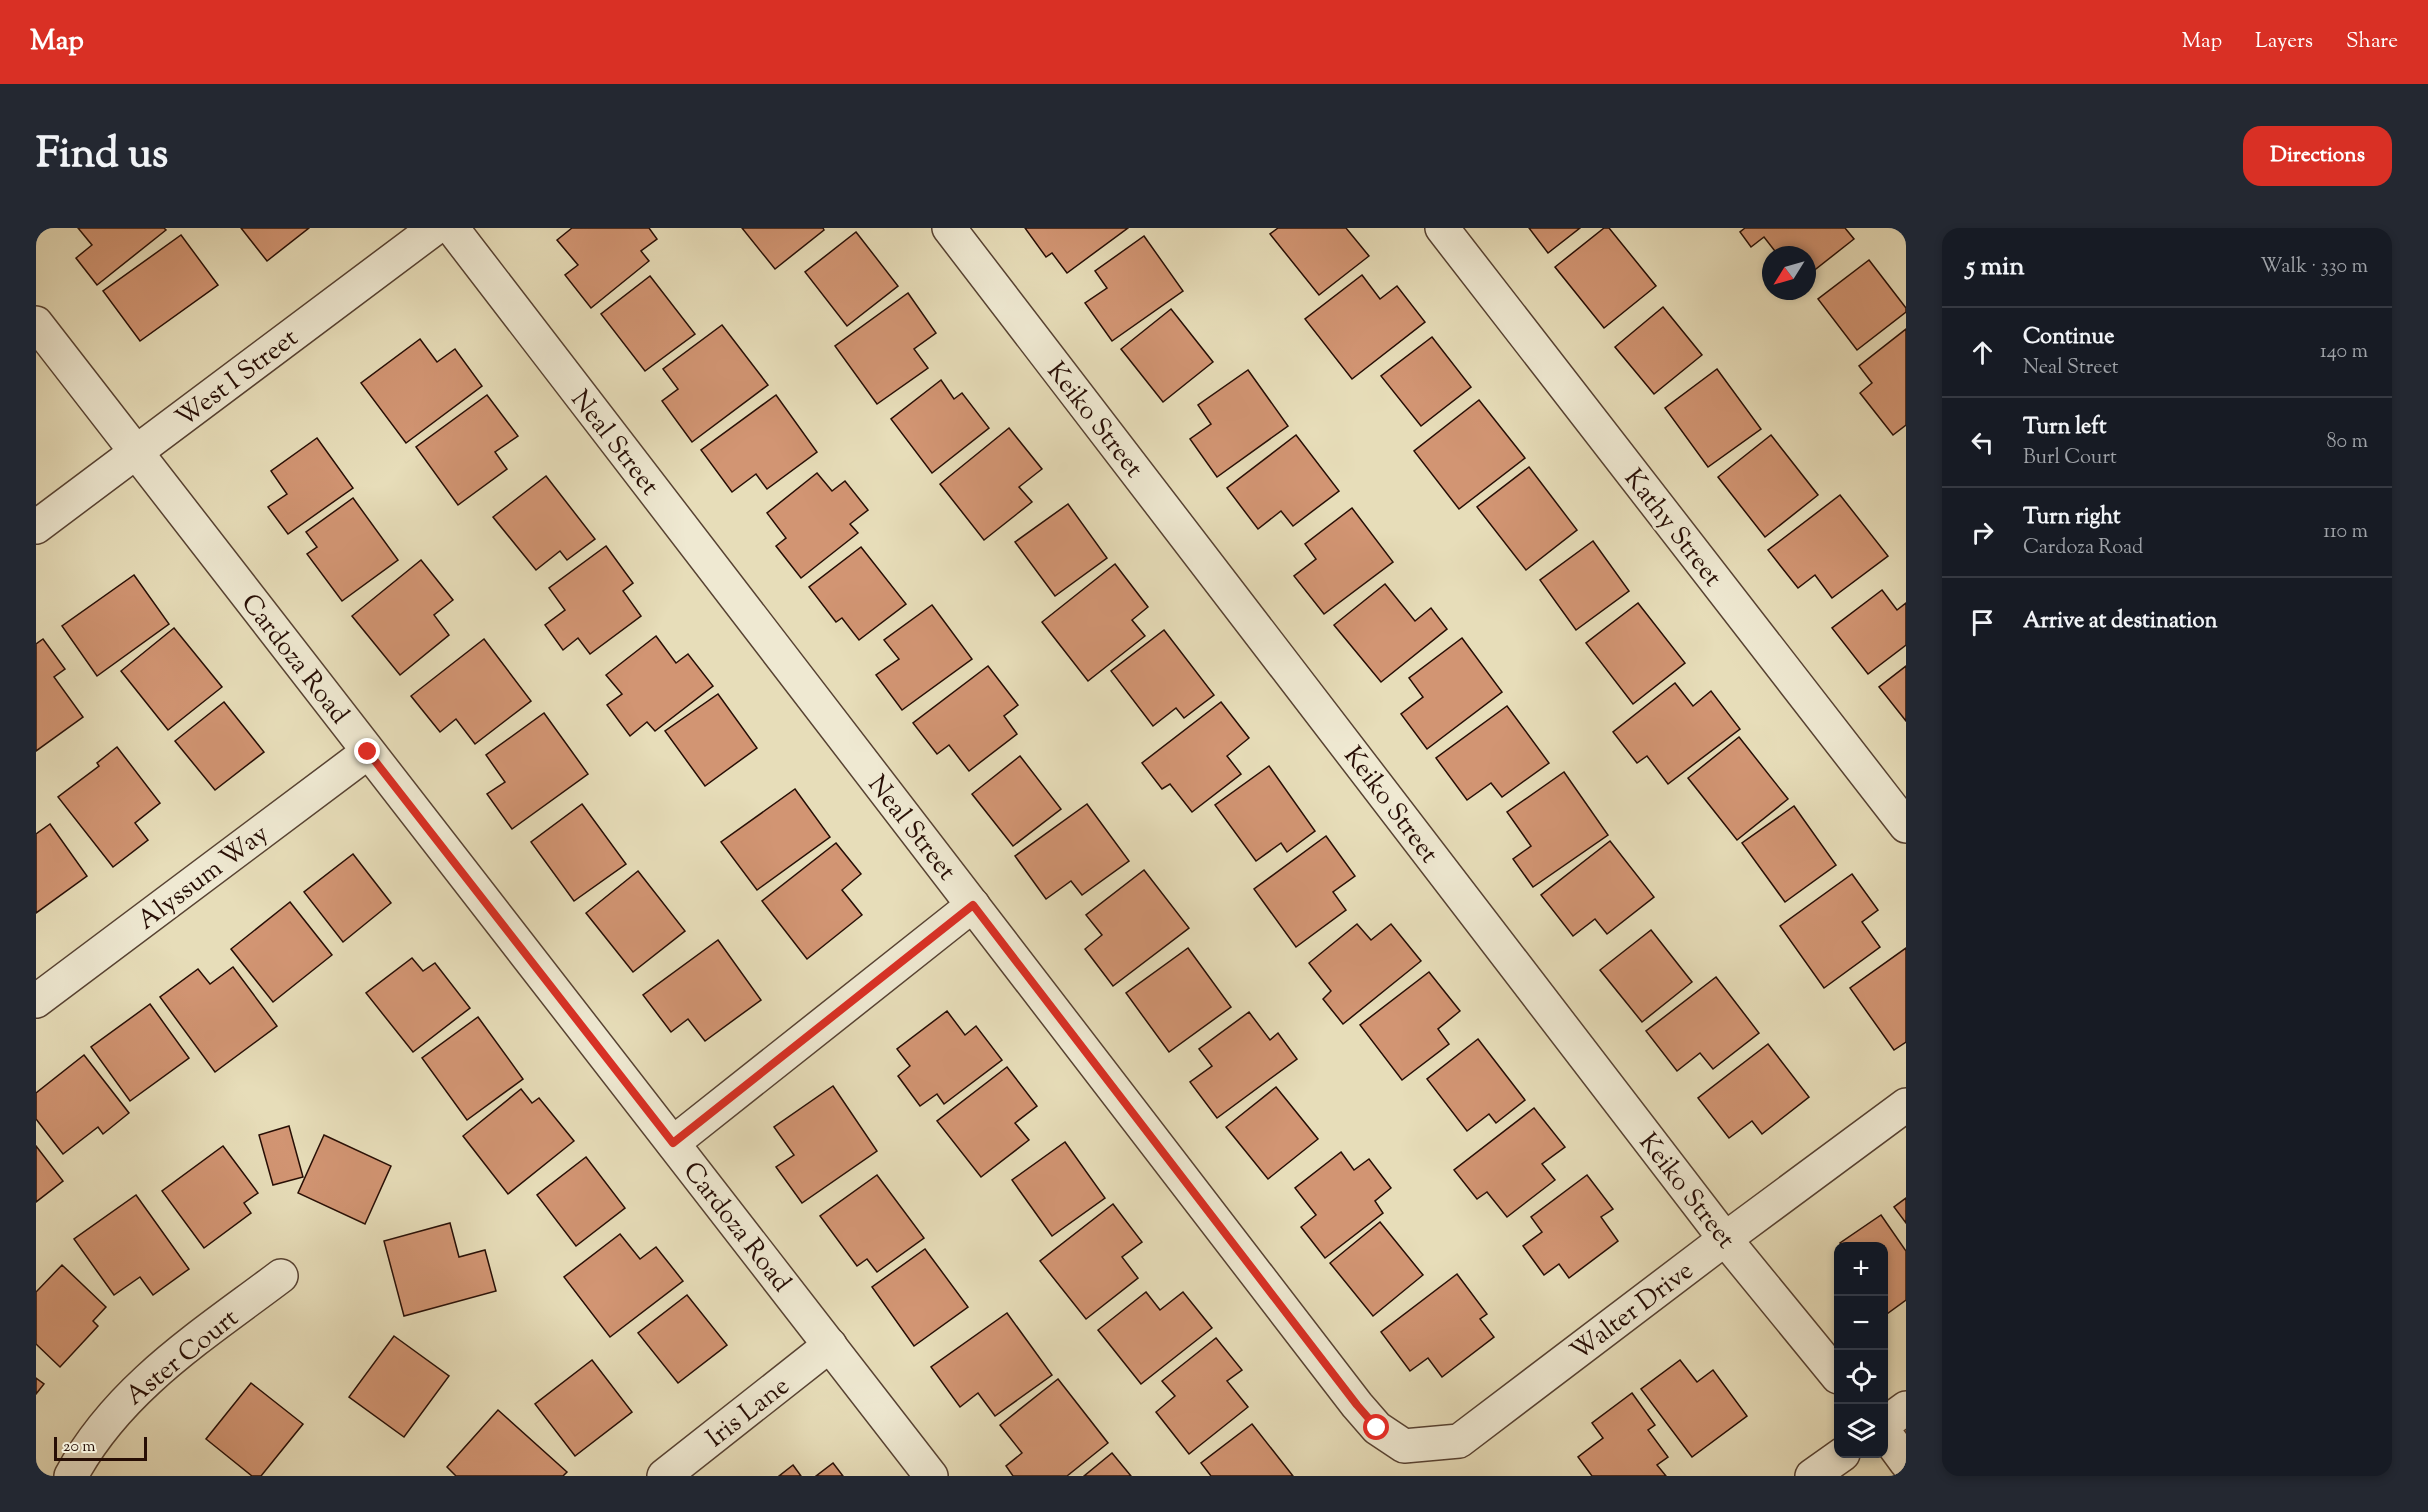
<!DOCTYPE html>
<meta charset="utf-8">
<style>
body{margin:0;font-family:"Sorts Mill Goudy",serif;background:#242831;color:#f1f3f6}
.controls{position:absolute;right:18px;bottom:18px;display:grid;overflow:hidden;border-radius:12px;box-shadow:0 3px 9px #0003}
.controls button{width:54px;height:54px;display:grid;place-items:center;padding:0;border:0;border-bottom:2px solid #363941;background:#171b24;color:#f1f3f6;font:30px sans-serif}
.compass{position:absolute;left:1726px;top:18px;width:54px;height:54px;border-radius:50%;background:#171b24;box-shadow:0 3px 9px #0003;rotate:233deg}
.scale{position:absolute;left:18px;bottom:15px;width:93px;box-sizing:border-box;padding-left:6px;border:3px solid #270e05;border-top:0;font-size:16px;line-height:21px;white-space:nowrap;color:#270e05;-webkit-text-stroke:4px #efe9d2;paint-order:stroke}
.stop{position:absolute;width:18px;height:18px;margin:-14px;border:4px solid #d93025;border-radius:50%;background:#fff}
.stop.end{background:#d93025;border-color:#fff;box-shadow:0 2px 6px #0008}
.list{margin:0;padding:0;list-style:none}
h2{display:flex;justify-content:space-between;align-items:center;height:78px;margin:0;padding:0 24px;font-size:26px}
h2 small{font-size:20px;font-weight:400;color:#9ea1a6}
.list li{display:grid;grid-template-columns:39px 1fr auto;gap:18px;align-items:center;box-sizing:border-box;height:90px;padding:0 24px;border-top:2px solid #363941}
.list b{display:block;font-size:22px;white-space:nowrap}
.list p{margin:0;font-size:20px;white-space:nowrap;color:#9ea1a6}
.list em{font-size:20px;font-style:normal;color:#9ea1a6}
.icon{flex:none;width:33px;height:33px;fill:none;stroke:currentColor;stroke-width:2;stroke-linecap:round;stroke-linejoin:round}
.map{position:relative;flex:none;width:1870px;height:1248px;overflow:hidden;border-radius:18px}
header{display:flex;align-items:center;gap:36px;box-sizing:border-box;height:84px;padding:0 30px;background:#d93025;color:#fff}
header strong{font-size:28px}
nav{display:flex;gap:33px;margin-inline-start:auto;font-size:21px}
.intro{display:flex;align-items:center;justify-content:space-between;box-sizing:border-box;height:144px;padding:0 36px}
h1{margin:0;font-size:42px}
.button{padding:15px 27px;border-radius:18px;background:#d93025;color:#fff;font-size:21px;font-weight:700}
main{display:flex;gap:36px;padding:0 36px}
aside{flex:1;background:#171b24;border-radius:18px;box-shadow:0 3px 9px #0003}
.map>svg:first-child{display:block}
.building{fill:#d29573;stroke:#270e05;stroke-width:1.5}
.lines{fill:none;stroke-linecap:round;stroke-linejoin:round}
.minor-casing{stroke:#574232;stroke-width:36}
.minor{stroke:#efe9d2;stroke-width:33}
.route{stroke:#d93025;stroke-width:8}
.labels{text-anchor:middle;stroke-width:6;stroke-linejoin:round;paint-order:stroke}
.street-label{font-size:26px;fill:#270e05;stroke:#efe9d2}
</style>
<header>
<strong>Map</strong>
<nav><a>Map</a><a>Layers</a><a>Share</a></nav>
</header>
<div class="intro"><h1>Find us</h1><a class="button">Directions</a></div>
<main>
<div class="map">
<svg width="1870" height="1248" viewBox="0 0 1870 1248">
<rect width="100%" height="100%" fill="#e7ddb9"/>
<filter id="stains"><feTurbulence type="fractalNoise" baseFrequency=".00333" numOctaves="4"/><feColorMatrix values="0 0 0 0 .2 0 0 0 0 .09 0 0 0 0 .02 0 0 0 .5 -.17"/></filter>
<radialGradient id="worn" r=".72"><stop offset=".6" stop-color="#630" stop-opacity="0"/><stop offset="1" stop-color="#630" stop-opacity=".3"/></radialGradient>
<g class="building">
<polygon points="42,0 128,0 130,2 61,57 40,30 56,17"/>
<polygon points="205,0 273,0 231,33"/>
<polygon points="536,0 613,0 621,11 605,23 613,33 555,80 529,47 542,37 521,12"/>
<polygon points="706,0 787,0 788,2 739,41"/>
<polygon points="989,0 1092,0 1031,45 1016,25 1010,29"/>
<polygon points="1242,0 1310,0 1333,28 1283,67 1234,6"/>
<polygon points="1493,0 1544,0 1512,25"/>
<polygon points="1568,0 1573,0 1620,58 1568,100 1519,39"/>
<polygon points="1709,0 1809,0 1818,11 1771,48 1771,27 1742,27 1728,9 1715,19 1704,4"/>
<polygon points="820,4 862,58 811,98 769,44"/>
<polygon points="145,7 182,57 104,113 67,63"/>
<polygon points="1108,8 1147,63 1076,113 1049,75 1071,60 1059,43"/>
<polygon points="1833,32 1870,80 1870,84 1821,122 1782,71"/>
<polygon points="1326,47 1344,71 1361,58 1389,94 1316,151 1269,91"/>
<polygon points="614,48 659,106 609,143 565,86"/>
<polygon points="872,65 900,105 878,121 892,140 841,176 799,118"/>
<polygon points="1627,79 1666,127 1618,166 1579,119"/>
<polygon points="1135,81 1177,134 1127,174 1085,121"/>
<polygon points="686,97 732,157 656,214 626,173 642,161 627,141"/>
<polygon points="1870,101 1870,197 1857,207 1824,165 1836,155 1823,138"/>
<polygon points="1396,109 1435,159 1385,198 1345,148"/>
<polygon points="384,111 401,134 419,121 446,158 370,215 325,155"/>
<polygon points="1681,141 1725,201 1672,239 1629,180"/>
<polygon points="1212,142 1252,198 1181,249 1154,211 1175,196 1162,177"/>
<polygon points="905,152 918,171 926,165 953,200 896,245 855,191"/>
<polygon points="451,167 482,208 459,224 471,241 422,277 380,219"/>
<polygon points="740,167 781,224 731,261 720,246 696,264 665,222"/>
<polygon points="1443,172 1489,230 1423,281 1378,223"/>
<polygon points="973,200 1006,241 983,259 996,274 948,312 904,256"/>
<polygon points="1260,207 1303,263 1257,298 1245,283 1222,301 1191,260"/>
<polygon points="1735,207 1782,267 1729,309 1682,249"/>
<polygon points="281,210 317,260 252,306 232,279 251,266 235,243"/>
<polygon points="1493,239 1541,302 1490,342 1441,279"/>
<polygon points="781,245 796,263 809,253 832,282 814,296 822,305 765,350 740,318 750,310 731,285"/>
<polygon points="510,248 559,311 531,332 524,323 500,342 457,289"/>
<polygon points="1804,267 1852,328 1796,370 1779,347 1762,360 1732,322"/>
<polygon points="317,270 362,332 306,373 271,326 281,319 270,304"/>
<polygon points="1032,276 1071,330 1019,368 979,314"/>
<polygon points="1316,280 1357,334 1288,386 1258,348 1280,331 1269,316"/>
<polygon points="1557,313 1593,363 1540,402 1504,352"/>
<polygon points="570,318 597,355 587,363 605,388 554,426 542,410 527,422 509,397 529,382 513,360"/>
<polygon points="825,319 870,376 823,412 806,390 800,394 773,359"/>
<polygon points="385,332 417,372 398,387 413,407 364,447 316,388"/>
<polygon points="1079,336 1112,379 1096,392 1109,408 1052,453 1006,394"/>
<polygon points="98,347 133,396 61,448 26,398"/>
<polygon points="1349,356 1379,393 1395,380 1411,401 1345,454 1298,397"/>
<polygon points="1846,362 1861,382 1870,375 1870,417 1832,446 1796,400"/>
<polygon points="1602,375 1649,435 1597,476 1550,415"/>
<polygon points="896,377 936,431 866,482 840,447 863,431 848,412"/>
<polygon points="138,400 186,459 132,502 85,443"/>
<polygon points="1128,402 1178,467 1148,490 1140,480 1117,498 1075,443"/>
<polygon points="620,408 640,435 652,426 677,458 619,503 611,494 594,508 571,477 586,466 570,447"/>
<polygon points="1426,410 1466,464 1391,521 1365,486 1387,469 1373,450"/>
<polygon points="7,411 29,441 18,449 47,489 0,523 0,416"/>
<polygon points="448,411 495,473 439,516 420,491 404,504 375,468"/>
<polygon points="952,438 982,477 968,488 981,506 933,543 913,517 901,526 877,495"/>
<polygon points="1870,438 1870,493 1843,459"/>
<polygon points="1639,455 1657,478 1675,463 1704,501 1632,556 1611,528 1601,535 1577,504"/>
<polygon points="682,466 721,520 669,558 629,503"/>
<polygon points="188,474 228,524 179,562 139,513"/>
<polygon points="1185,474 1213,510 1191,528 1205,546 1156,584 1134,556 1126,561 1106,535"/>
<polygon points="1471,478 1513,535 1466,569 1455,555 1431,572 1400,530"/>
<polygon points="508,485 552,546 476,601 451,566 469,554 450,527"/>
<polygon points="1703,509 1752,571 1701,612 1652,550"/>
<polygon points="81,519 124,575 99,595 112,612 77,639 22,569 63,538 61,535"/>
<polygon points="984,528 1025,581 977,618 936,566"/>
<polygon points="1233,538 1279,603 1251,624 1245,615 1220,633 1179,577"/>
<polygon points="1528,544 1572,607 1497,659 1477,631 1495,618 1471,584"/>
<polygon points="759,561 794,609 721,662 685,614"/>
<polygon points="546,576 590,636 538,673 495,614"/>
<polygon points="1051,576 1093,633 1046,667 1035,653 1010,671 979,628"/>
<polygon points="1758,578 1800,637 1749,674 1706,615"/>
<polygon points="14,596 51,648 0,685 0,606"/>
<polygon points="1290,608 1319,648 1297,664 1310,682 1260,719 1218,661"/>
<polygon points="1574,613 1618,669 1571,706 1559,691 1537,708 1505,667"/>
<polygon points="800,615 825,646 806,662 826,687 771,731 726,673"/>
<polygon points="317,626 355,675 307,714 268,664"/>
<polygon points="1108,642 1153,700 1077,758 1049,721 1066,707 1050,687"/>
<polygon points="602,643 649,703 597,744 550,685"/>
<polygon points="1816,646 1842,682 1826,694 1844,719 1788,760 1744,698"/>
<polygon points="254,674 296,727 237,774 195,721"/>
<polygon points="1321,696 1335,712 1355,696 1385,733 1307,796 1287,771 1295,763 1273,735"/>
<polygon points="1615,702 1656,754 1606,794 1564,742"/>
<polygon points="682,712 725,772 669,813 652,791 635,804 607,767"/>
<polygon points="1152,720 1195,779 1133,824 1090,765"/>
<polygon points="1870,720 1870,814 1858,822 1814,760"/>
<polygon points="376,730 387,743 399,735 434,780 377,824 330,765"/>
<polygon points="197,739 241,798 179,844 124,769 162,741 174,756"/>
<polygon points="1393,744 1424,783 1402,801 1413,816 1366,852 1324,797"/>
<polygon points="1680,749 1723,805 1677,841 1664,825 1641,843 1610,803"/>
<polygon points="114,776 153,830 94,873 55,819"/>
<polygon points="911,783 929,807 940,798 966,832 908,876 901,866 884,878 862,848 874,838 861,821"/>
<polygon points="1213,784 1234,812 1242,805 1261,831 1181,890 1154,854 1176,838 1163,821"/>
<polygon points="442,789 487,851 431,892 386,830"/>
<polygon points="1442,811 1489,872 1460,895 1453,886 1431,903 1391,851"/>
<polygon points="1732,816 1773,869 1726,906 1716,893 1693,910 1662,870"/>
<polygon points="48,827 93,885 67,906 62,899 27,926 0,891 0,865"/>
<polygon points="971,839 1001,878 979,895 993,912 945,949 901,893"/>
<polygon points="797,858 841,923 766,975 740,939 758,927 738,899"/>
<polygon points="1240,859 1282,911 1232,951 1190,899"/>
<polygon points="485,861 496,875 503,870 538,913 472,966 427,908"/>
<polygon points="1498,880 1529,919 1506,936 1519,952 1471,989 1451,964 1441,971 1418,942"/>
<polygon points="253,898 267,949 237,957 223,907"/>
<polygon points="288,907 355,938 329,996 262,965"/>
<polygon points="1029,914 1069,970 1016,1008 976,952"/>
<polygon points="0,918 27,953 0,974"/>
<polygon points="187,918 222,965 208,975 215,985 168,1020 126,963"/>
<polygon points="1305,924 1318,942 1333,931 1355,960 1339,973 1347,985 1289,1030 1265,999 1280,987 1259,960"/>
<polygon points="550,929 589,980 540,1018 501,967"/>
<polygon points="841,947 888,1010 841,1044 831,1031 821,1038 784,988"/>
<polygon points="1551,947 1577,981 1565,989 1582,1013 1533,1050 1523,1036 1508,1047 1487,1018 1506,1004 1495,989"/>
<polygon points="100,967 153,1041 117,1067 104,1049 78,1067 38,1011"/>
<polygon points="1870,970 1870,995 1858,979"/>
<polygon points="1077,976 1106,1014 1086,1029 1102,1050 1050,1091 1004,1033"/>
<polygon points="1845,987 1870,1023 1870,1072 1848,1088 1848,1018 1806,1018 1804,1015"/>
<polygon points="1344,994 1387,1047 1337,1088 1294,1035"/>
<polygon points="414,995 423,1029 449,1022 460,1063 368,1088 348,1013"/>
<polygon points="584,1006 604,1031 620,1019 647,1053 574,1109 528,1049"/>
<polygon points="889,1021 932,1079 878,1118 836,1059"/>
<polygon points="26,1037 70,1079 57,1093 62,1098 24,1139 0,1116 0,1064"/>
<polygon points="1421,1046 1451,1086 1444,1091 1458,1109 1406,1149 1392,1130 1374,1143 1345,1104"/>
<polygon points="1110,1064 1124,1082 1147,1064 1176,1100 1105,1156 1062,1102"/>
<polygon points="651,1067 691,1117 642,1155 602,1105"/>
<polygon points="971,1085 1016,1147 959,1188 942,1165 924,1179 895,1139"/>
<polygon points="358,1108 413,1148 368,1209 313,1169"/>
<polygon points="1180,1110 1206,1142 1191,1153 1212,1179 1153,1226 1120,1184 1139,1168 1126,1153"/>
<polygon points="556,1132 596,1184 539,1228 499,1176"/>
<polygon points="1644,1132 1661,1154 1677,1142 1711,1188 1656,1229 1605,1161"/>
<polygon points="0,1150 8,1156 0,1166"/>
<polygon points="1022,1151 1072,1215 1031,1248 977,1248 970,1238 986,1225 964,1197"/>
<polygon points="215,1155 267,1196 225,1248 216,1248 170,1211"/>
<polygon points="1596,1165 1619,1197 1612,1202 1632,1229 1621,1237 1630,1248 1556,1248 1542,1229 1567,1210 1556,1195"/>
<polygon points="462,1182 531,1244 527,1248 420,1248 411,1239"/>
<polygon points="1216,1196 1257,1248 1175,1248 1165,1235"/>
<polygon points="1076,1225 1095,1248 1048,1248"/>
<polygon points="797,1235 807,1248 780,1248"/>
<polygon points="757,1237 765,1248 743,1248"/>
</g>
<g class="lines">
<defs>
<g id="minor">
<polyline points="416,0 1321,1177 1341,1200 1368,1218 1423,1213 1689,1011 1870,877"/>
<polyline points="913,0 1689,1011 1802,1149"/>
<polyline points="1406,0 1870,598"/>
<polyline points="0,95 895,1248"/>
<polyline points="0,299 399,0"/>
<polyline points="0,773 332,524"/>
<polyline points="637,915 937,677"/>
<polyline points="1848,1196 1870,1180"/>
<polyline points="1848,1204 1870,1234"/>
<path d="M 35,1248 C 82,1160 167,1107 245,1048"/>
<polyline points="628,1248 794,1117"/>
<polyline points="1776,1248 1807,1226"/>
</g>
</defs>
<use href="#minor" class="minor-casing"/>
<use href="#minor" class="minor"/>
</g>
<g class="lines">
<polyline class="route" points="332,524 637,915 937,677 1321,1177 1341,1200"/>
</g>
<g class="labels">
<g class="street-label">
<text transform="translate(200 149) rotate(-37)" y="9">West I Street</text>
<text transform="translate(1060 191) rotate(52)" y="9">Keiko Street</text>
<text transform="translate(580 214) rotate(52)" y="9">Neal Street</text>
<text transform="translate(1638 299) rotate(52)" y="9">Kathy Street</text>
<text transform="translate(260 430) rotate(52)" y="9">Cardoza Road</text>
<text transform="translate(1356 576) rotate(53)" y="9">Keiko Street</text>
<text transform="translate(877 599) rotate(52)" y="9">Neal Street</text>
<text transform="translate(166 648) rotate(-37)" y="9">Alyssum Way</text>
<text transform="translate(1652 962) rotate(52)" y="9">Keiko Street</text>
<text transform="translate(702 998) rotate(52)" y="9">Cardoza Road</text>
<text transform="translate(1595 1082) rotate(-37)" y="9">Walter Drive</text>
<text transform="translate(145 1128) rotate(-39)" y="9">Aster Court</text>
<text transform="translate(711 1183) rotate(-38)" y="9">Iris Lane</text>
</g>
</g>
<rect width="100%" height="100%" filter="url(#stains)"/>
<rect width="100%" height="100%" fill="url(#worn)"/>
</svg>
<div class="controls">
<button>+</button>
<button>−</button>
<button><svg class="icon" aria-label="locate" viewBox="0 0 24 24"><circle cx="12" cy="12" r="6"/><path d="M12 2v4M12 18v4M2 12h4M18 12h4"/></svg></button>
<button><svg class="icon" aria-label="layers" viewBox="0 0 24 24"><path d="M12 4l9 5-9 5-9-5zM3 14l9 5 9-5"/></svg></button>
</div>
<svg class="compass" viewBox="-18 -18 36 36"><path d="M0-13l5 13h-10z" fill="#e53935"/><path d="M0 13l5-13h-10z" fill="#9ea1a6"/></svg>
<div class="scale">20 m</div>
<div class="stop" style="left:1341px;top:1200px"></div>
<div class="stop end" style="left:332px;top:524px"></div>
</div>
<aside>
<h2>5 min<small>Walk · 330 m</small></h2>
<ul class="list">
<li><svg class="icon" aria-label="ahead" viewBox="0 0 24 24"><path d="M12 20V5M6 11l6-6 6 6"/></svg><div><b>Continue</b><p>Neal Street</p></div><em>140 m</em></li>
<li><svg class="icon" aria-label="left" viewBox="0 0 24 24"><path d="M17 20v-9H6M10 6l-5 5 5 5"/></svg><div><b>Turn left</b><p>Burl Court</p></div><em>80 m</em></li>
<li><svg class="icon" aria-label="right" viewBox="0 0 24 24"><path d="M7 20v-9h11M14 6l5 5-5 5"/></svg><div><b>Turn right</b><p>Cardoza Road</p></div><em>110 m</em></li>
<li><svg class="icon" aria-label="arrive" viewBox="0 0 24 24"><path d="M6 21V4h12l-3 4 3 4H6"/></svg><div><b>Arrive at destination</b></div></li>
</ul>
</aside>
</main>
